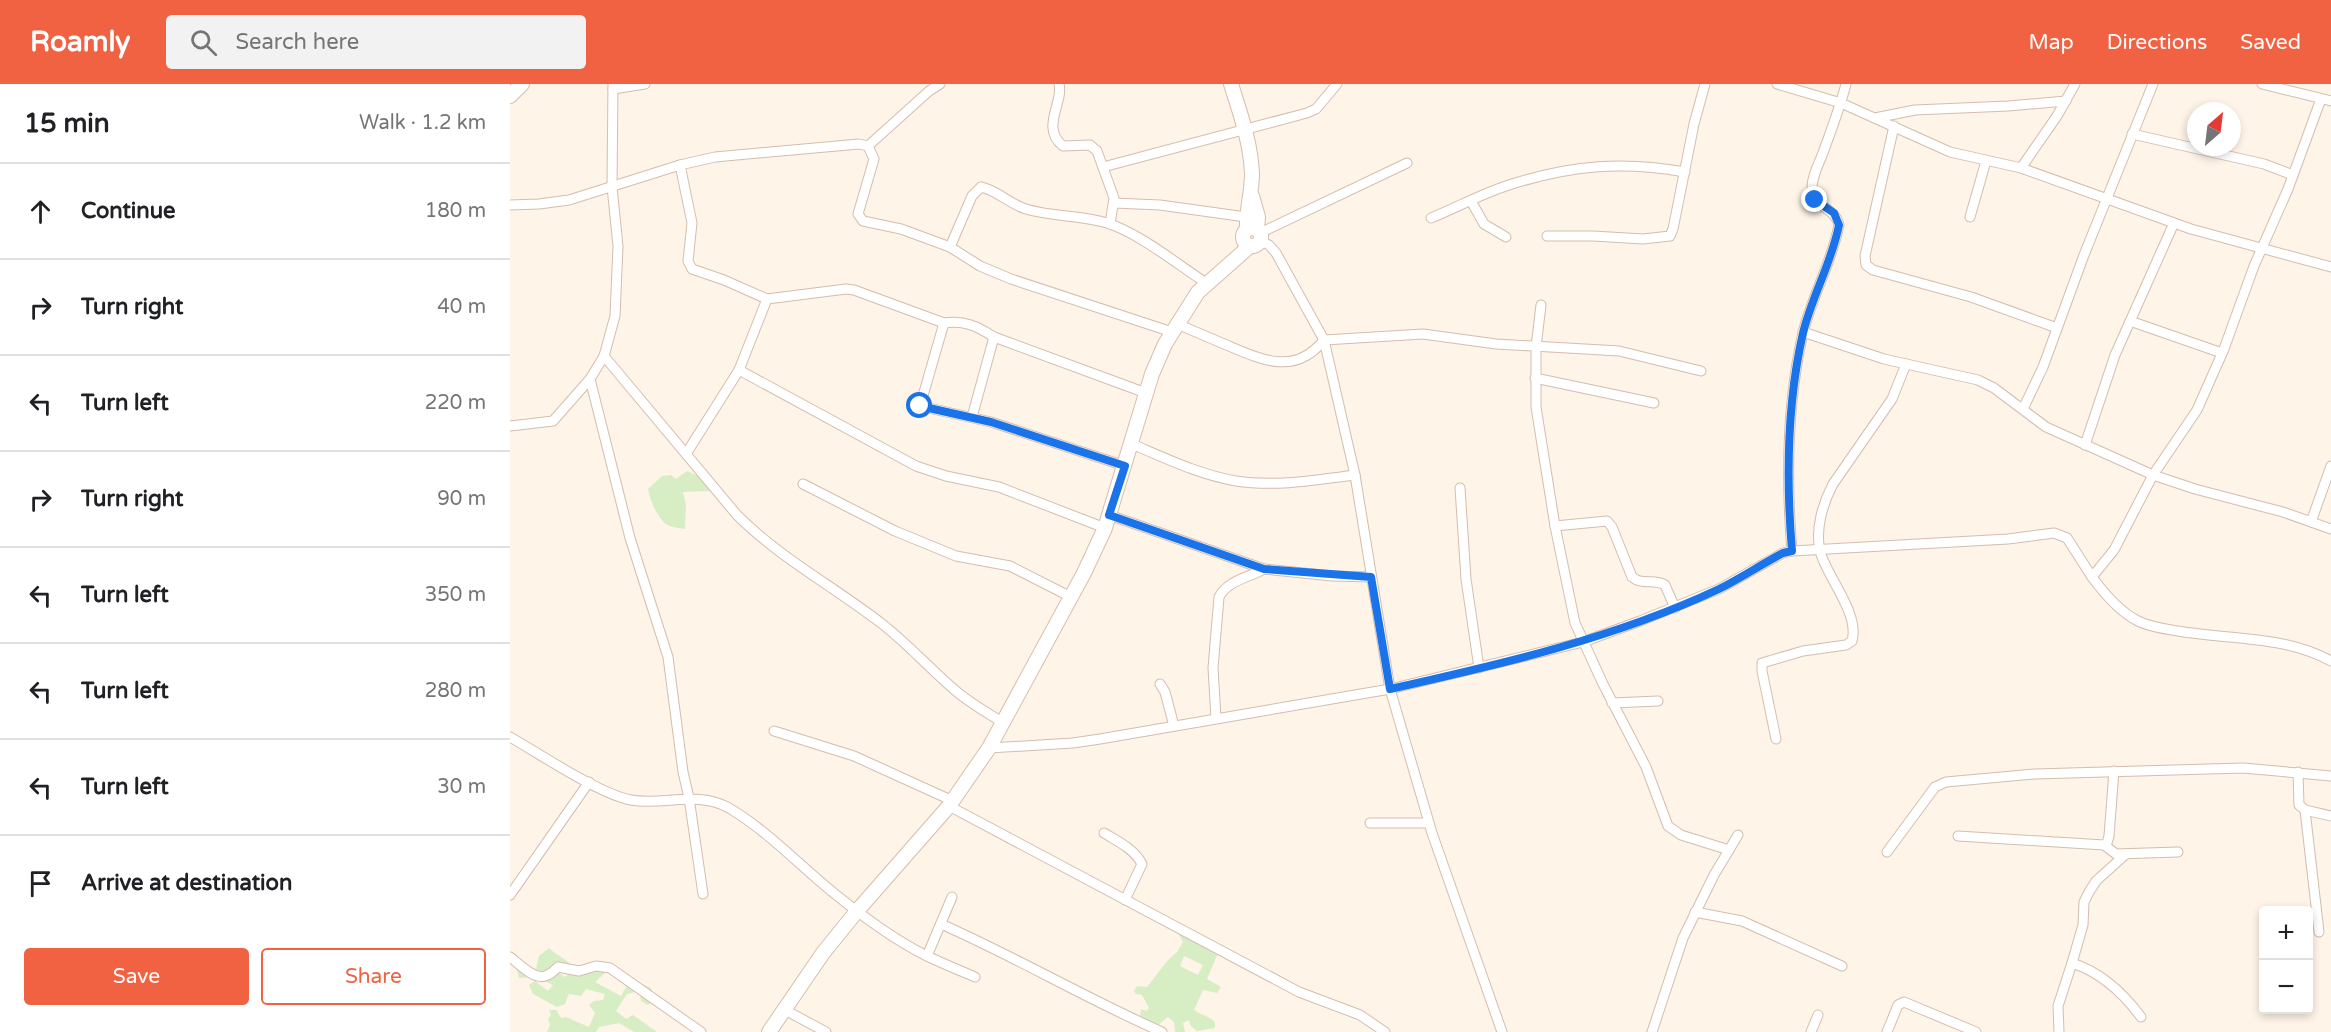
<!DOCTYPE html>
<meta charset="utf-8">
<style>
body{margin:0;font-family:"Varela Round",sans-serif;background:#f2f2f2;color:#202124}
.controls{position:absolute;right:18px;bottom:18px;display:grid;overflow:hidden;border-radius:6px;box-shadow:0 3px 9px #0003}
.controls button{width:54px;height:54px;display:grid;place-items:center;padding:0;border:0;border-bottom:2px solid #e0e0e0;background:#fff;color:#202124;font:30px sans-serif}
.compass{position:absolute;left:1677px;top:18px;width:54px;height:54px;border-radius:50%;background:#fff;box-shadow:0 3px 9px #0003;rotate:28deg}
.stop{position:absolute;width:18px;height:18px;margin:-14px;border:4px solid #1a73e8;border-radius:50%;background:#fff}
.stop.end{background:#1a73e8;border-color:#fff;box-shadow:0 2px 6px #0008}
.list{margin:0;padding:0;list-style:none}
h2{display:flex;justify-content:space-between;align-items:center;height:78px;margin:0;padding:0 24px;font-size:26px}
h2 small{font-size:20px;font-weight:400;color:#757577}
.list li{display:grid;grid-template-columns:39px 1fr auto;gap:18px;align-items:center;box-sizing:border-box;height:96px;padding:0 24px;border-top:2px solid #e0e0e0}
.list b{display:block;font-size:22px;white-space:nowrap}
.list em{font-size:20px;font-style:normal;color:#757577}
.actions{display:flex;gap:12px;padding:18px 24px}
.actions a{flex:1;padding:14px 0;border:2px solid #f16243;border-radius:6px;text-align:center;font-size:21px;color:#f16243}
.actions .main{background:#f16243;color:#fff}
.icon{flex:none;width:33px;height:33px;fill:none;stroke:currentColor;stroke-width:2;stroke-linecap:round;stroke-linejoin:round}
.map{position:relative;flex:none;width:1821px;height:948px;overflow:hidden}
header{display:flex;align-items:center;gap:36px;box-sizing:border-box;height:84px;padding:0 30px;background:#f16243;color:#fff}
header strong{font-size:28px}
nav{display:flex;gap:33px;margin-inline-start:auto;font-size:21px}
.search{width:420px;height:54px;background:#f2f2f2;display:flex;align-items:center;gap:15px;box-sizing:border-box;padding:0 21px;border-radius:6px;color:#757577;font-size:22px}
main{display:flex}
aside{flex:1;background:#fff}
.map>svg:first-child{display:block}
.green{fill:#d7eec4;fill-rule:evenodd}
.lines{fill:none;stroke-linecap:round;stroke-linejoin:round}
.street-casing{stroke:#d4bdae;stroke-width:11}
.secondary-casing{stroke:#d8bdab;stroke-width:16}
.street{stroke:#fff;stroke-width:9}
.secondary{stroke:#fff;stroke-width:14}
.route{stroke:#1a73e8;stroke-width:8}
</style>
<header>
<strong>Roamly</strong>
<div class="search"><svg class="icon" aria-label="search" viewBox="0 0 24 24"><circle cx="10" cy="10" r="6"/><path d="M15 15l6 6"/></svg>Search here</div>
<nav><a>Map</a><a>Directions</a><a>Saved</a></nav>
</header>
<main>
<aside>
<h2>15 min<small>Walk · 1.2 km</small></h2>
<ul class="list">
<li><svg class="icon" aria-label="ahead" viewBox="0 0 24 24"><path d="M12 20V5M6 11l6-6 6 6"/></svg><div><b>Continue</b></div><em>180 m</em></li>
<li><svg class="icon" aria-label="right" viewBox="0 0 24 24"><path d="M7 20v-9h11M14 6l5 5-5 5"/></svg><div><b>Turn right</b></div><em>40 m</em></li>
<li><svg class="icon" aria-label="left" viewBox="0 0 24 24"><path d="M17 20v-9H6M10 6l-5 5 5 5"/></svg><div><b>Turn left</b></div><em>220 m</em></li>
<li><svg class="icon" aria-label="right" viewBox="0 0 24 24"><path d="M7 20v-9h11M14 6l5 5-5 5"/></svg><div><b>Turn right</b></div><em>90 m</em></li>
<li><svg class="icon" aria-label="left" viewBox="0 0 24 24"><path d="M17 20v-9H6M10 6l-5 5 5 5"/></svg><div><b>Turn left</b></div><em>350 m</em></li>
<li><svg class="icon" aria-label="left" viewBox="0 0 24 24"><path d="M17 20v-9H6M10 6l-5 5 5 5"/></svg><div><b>Turn left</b></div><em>280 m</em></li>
<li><svg class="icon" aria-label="left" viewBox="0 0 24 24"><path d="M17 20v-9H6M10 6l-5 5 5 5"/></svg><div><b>Turn left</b></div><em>30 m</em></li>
<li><svg class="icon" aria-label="arrive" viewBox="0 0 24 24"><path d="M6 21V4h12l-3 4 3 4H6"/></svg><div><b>Arrive at destination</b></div></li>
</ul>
<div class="actions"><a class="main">Save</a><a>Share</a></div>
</aside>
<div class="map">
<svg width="1821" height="948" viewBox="0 0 1821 948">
<rect width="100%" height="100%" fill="#fef4e7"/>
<g class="green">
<path d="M 177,387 L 195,395 L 201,403 L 199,407 L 173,408 L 176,422 L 175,445 C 169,444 160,443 156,440 C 147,433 140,416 138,405 L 152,392 L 161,391 L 166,395 Z"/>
<path d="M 668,849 L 688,849 L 708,869 L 697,895 L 711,903 L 707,909 L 693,906 L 684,926 C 691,931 699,932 705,938 L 705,944 L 687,947 L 680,941 L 679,936 L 673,939 L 675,948 L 665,948 L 664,938 L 658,933 L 643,945 L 629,937 L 631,925 L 636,927 L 639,924 L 632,911 L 626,910 L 624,907 L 627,902 L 637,903 L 658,876 L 667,868 L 673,858 ZM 674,872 L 693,881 L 688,891 L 670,882 Z"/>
<path d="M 39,864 C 46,871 53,873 60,880 L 47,883 L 49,889 L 55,893 L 64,885 L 96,885 L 94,890 L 85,898 L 111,912 L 118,900 L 127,898 L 141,904 L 146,916 L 138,921 L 131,917 L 129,907 L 117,910 L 106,927 L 116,935 L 123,931 L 147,948 L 124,948 L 109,939 L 89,943 L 86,948 L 37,948 L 40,941 L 38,935 L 41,931 L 39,926 L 46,926 L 51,934 L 56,933 L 79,943 L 85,929 L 79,921 L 84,917 L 93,916 L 95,910 L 76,905 L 71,912 L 59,910 L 55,920 L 47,923 L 23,910 L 19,901 L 25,897 L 38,907 L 43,901 L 25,893 L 9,894 L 7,886 L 14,881 L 26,885 L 29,872 Z"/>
</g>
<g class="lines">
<defs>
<g id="street">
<path d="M 103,0 L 102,103 L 108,162 L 105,232 L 94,272 L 227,431 C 270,474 323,502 371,539 C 398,560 420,585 446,607 C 460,619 476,628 492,638"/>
<path d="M 549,0 C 554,18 530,44 553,62 L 580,61 L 587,67 L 604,114 L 600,140"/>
<polyline points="1267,0 1331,19 1440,68 1511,84 1681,145 1821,183"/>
<polyline points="1752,0 1821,17"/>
<polyline points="103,5 135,0"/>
<polyline points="1365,34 1405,26 1498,22 1556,17"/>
<polyline points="1384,42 1355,172 1356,181 1363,186 1461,213 1547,244"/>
<polyline points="1622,50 1754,80 1783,91"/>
<polyline points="358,62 364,75 348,130 353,137 391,145 440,163 470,182 501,195 662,248"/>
<polyline points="358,62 419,7 430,0"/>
<polyline points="170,81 182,139 178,177 182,185 214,196 257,215"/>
<polyline points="593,83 797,29 806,25 827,0"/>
<polyline points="1511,84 1547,32 1565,0"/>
<polyline points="961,117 974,140 996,153"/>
<polyline points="604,119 650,121 736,133"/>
<polyline points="0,121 29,120 59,116 170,81 205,73 349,60 358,62"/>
<polyline points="1460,133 1476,77"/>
<path d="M 921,134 C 948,123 975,108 1002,100 C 1063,81 1113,77 1175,88"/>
<polyline points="750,149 897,79"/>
<polyline points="1037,152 1083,152 1133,155 1160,152 1163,145 1184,40 1195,0"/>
<polyline points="750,157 759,161 766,169 814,256 845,391 880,605 922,749 992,948"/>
<path d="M 440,163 L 462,112 L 471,103 C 487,106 499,120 516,125 C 542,133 571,131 597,139 C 629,149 667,180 696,199"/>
<polyline points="1031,221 1026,263 1026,323 1045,442 1065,539 1093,600 1136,683 1158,742 1171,751 1219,766"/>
<polyline points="1620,237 1712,269"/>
<path d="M 434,239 C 454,236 467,242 484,253"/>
<path d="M 667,240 C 684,247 702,255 719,262 C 754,277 786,291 814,256 L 913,250 L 986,260 L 1109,267 L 1191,287"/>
<polyline points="1293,248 1374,275 1468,296 1484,304 1536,343 1643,391 1685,405 1773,428 1821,445"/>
<polyline points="94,272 80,295 120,454 158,573 173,688 179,714 193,810"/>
<polyline points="229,286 406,382 436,392 489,403 595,444"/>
<polyline points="1025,294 1144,319"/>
<polyline points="1513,325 1533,283 1574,171 1643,0"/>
<polyline points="462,333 484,253 636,309"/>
<polyline points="0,342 43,337 80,295"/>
<path d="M 622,360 C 655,374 690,391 726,397 C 765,403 806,396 845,391"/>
<polyline points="1575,361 1605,271 1664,139"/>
<polyline points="176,370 229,286 257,215 336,205 344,206 434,239 410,322 481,338 615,382"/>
<polyline points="293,400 385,447 446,472 500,482 561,513"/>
<polyline points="950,404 956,495 969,584"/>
<polyline points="599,431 754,485 822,492 861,493"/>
<polyline points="1801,438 1821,382"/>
<path d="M 1045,442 L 1097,437 L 1102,443 L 1122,493 C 1133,502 1144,494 1155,501 L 1165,524"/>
<path d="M 1282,467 C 1276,395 1277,319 1293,249 C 1302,212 1322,178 1329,141 C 1326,124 1303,123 1302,106 C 1301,93 1310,78 1314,66 C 1322,44 1330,23 1336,0"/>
<path d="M 1582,493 C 1593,508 1610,528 1628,537 C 1640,543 1655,545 1668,547 C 1720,556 1773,551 1821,577"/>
<polyline points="650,600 655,608 664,642"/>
<polyline points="1102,619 1148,617"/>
<path d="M 706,634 L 703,584 L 709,513 C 718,496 738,494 754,485"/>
<polyline points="264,647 344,672 443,717"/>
<path d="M 0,653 C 30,670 89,710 121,716 C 154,722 187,706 219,724 C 258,747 290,782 325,810 C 351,831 385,856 415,871 C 431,879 449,886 465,893"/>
<path d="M 1266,655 L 1252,587 L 1252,579 L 1293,567 L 1336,561 L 1342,557 C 1350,529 1316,492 1310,467 C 1305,445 1313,419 1323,400 L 1382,315 L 1396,280"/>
<polyline points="479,664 563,659 590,655 880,605 1073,558 1130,537 1209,505 1273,469 1282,467 1498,455 1544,449 1557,454 1582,493 1604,466 1643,391 1687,326 1714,265 1744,182 1778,105 1811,15"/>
<polyline points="1788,688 1789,721 1795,726 1821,732"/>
<polyline points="439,722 789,908 850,931 875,948"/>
<polyline points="1795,726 1809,848"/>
<polyline points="860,739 919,739"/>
<path d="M 594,749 C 609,758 624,765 632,780 L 615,816"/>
<polyline points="1448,752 1594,761 1597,759 1599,752 1604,687"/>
<polyline points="1594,761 1606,770 1668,768"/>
<polyline points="1377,768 1425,703 1436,698 1525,690 1733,684 1821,692"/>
<polyline points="0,811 79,698"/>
<polyline points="1185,828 1232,837 1332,882"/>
<path d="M 431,840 C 506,873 577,915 652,948"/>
<polyline points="417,872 442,813"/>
<path d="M 0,873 C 8,879 24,896 35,892 C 40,891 45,886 48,883 L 69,887 L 86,882 L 100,884 L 191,948"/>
<polyline points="1562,879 1573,841 1574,818 1579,808 1586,797 1616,770"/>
<polyline points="275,926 316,948"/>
<polyline points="1142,948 1173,854 1204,791 1228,751"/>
<polyline points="1301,948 1308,931"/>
<polyline points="1377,948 1388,921 1394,918 1466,948"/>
<path d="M 1549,948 L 1548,922 L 1562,879 C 1590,888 1614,910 1631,933"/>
</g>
<g id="secondary">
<path d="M 721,0 C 730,29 741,59 742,90 C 742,109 736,127 737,145"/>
<polyline points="0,12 12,0"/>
<polyline points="742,112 748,133 747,146"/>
<circle cx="742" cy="153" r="9"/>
<polyline points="259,948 313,869 347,827 439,722 479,664 574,489 595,444 642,290 655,260 688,208 740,162"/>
</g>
</defs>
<use href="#street" class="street-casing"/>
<use href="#secondary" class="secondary-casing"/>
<use href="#street" class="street"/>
<use href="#secondary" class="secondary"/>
</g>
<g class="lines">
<path class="route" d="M 410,322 L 481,338 L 615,382 L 599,431 L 754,485 L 861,493 L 880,605 C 992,580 1105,554 1209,505 C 1231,494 1252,480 1273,469 L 1282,467 C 1276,395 1277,319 1293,249 C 1302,212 1322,178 1329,141 L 1324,129 L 1305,116"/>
</g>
</svg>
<div class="controls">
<button>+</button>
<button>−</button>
</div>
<svg class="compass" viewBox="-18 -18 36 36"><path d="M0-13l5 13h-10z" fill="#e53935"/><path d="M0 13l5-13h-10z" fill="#757577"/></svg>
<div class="stop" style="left:410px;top:322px"></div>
<div class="stop end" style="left:1305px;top:116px"></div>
</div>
</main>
